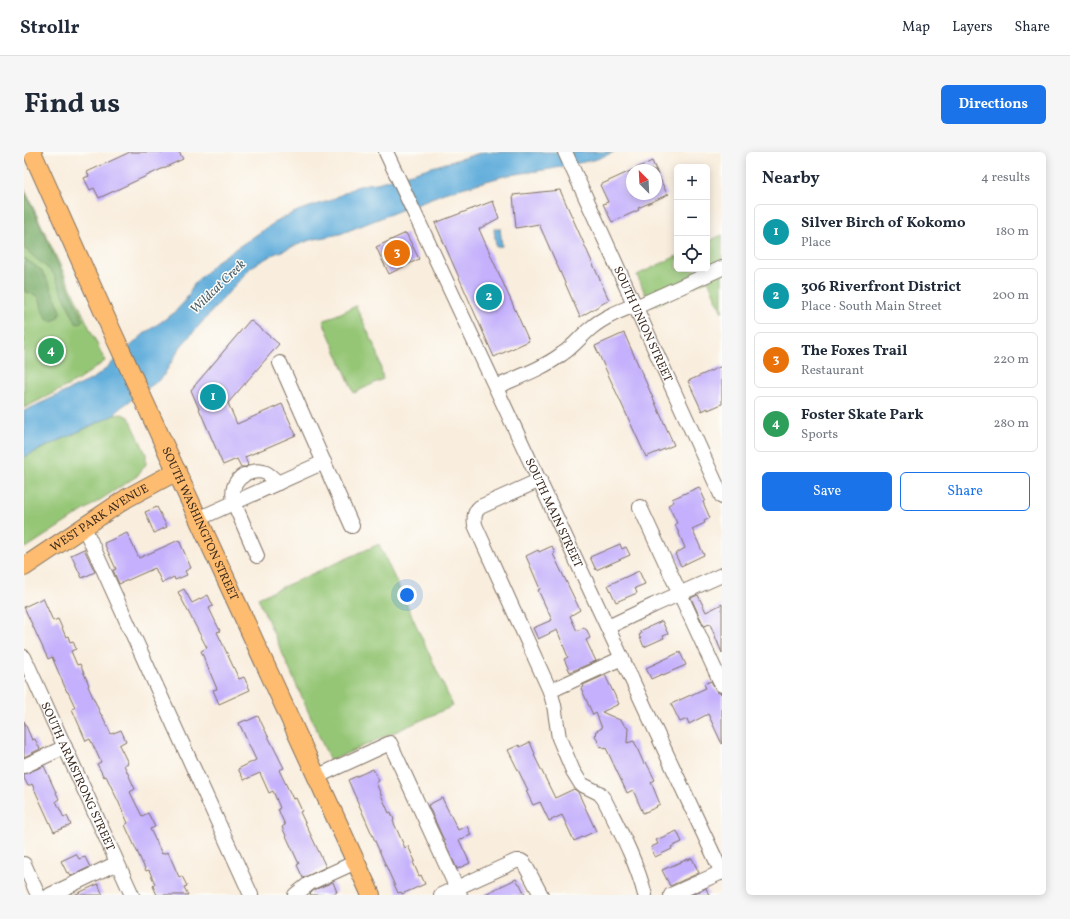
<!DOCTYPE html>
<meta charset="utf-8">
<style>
body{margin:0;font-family:Vollkorn,serif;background:#f6f6f7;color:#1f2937}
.controls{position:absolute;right:12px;top:12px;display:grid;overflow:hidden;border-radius:6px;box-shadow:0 2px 10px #0003}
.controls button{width:36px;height:36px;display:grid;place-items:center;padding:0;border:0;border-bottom:1px solid #e0e1e3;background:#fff;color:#1f2937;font:20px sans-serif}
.compass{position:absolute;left:602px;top:12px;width:36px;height:36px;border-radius:50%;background:#fff;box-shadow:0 2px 10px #0003;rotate:336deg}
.you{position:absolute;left:383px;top:443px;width:14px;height:14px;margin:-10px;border:3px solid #fff;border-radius:50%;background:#1a73e8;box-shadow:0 0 0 6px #1a73e833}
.badge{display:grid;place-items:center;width:26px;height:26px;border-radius:50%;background:#1a73e8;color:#fff;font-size:13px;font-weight:700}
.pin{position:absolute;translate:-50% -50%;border:2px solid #fff;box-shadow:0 1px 4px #0006}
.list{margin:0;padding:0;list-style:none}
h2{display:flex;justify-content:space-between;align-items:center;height:52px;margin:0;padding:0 16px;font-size:17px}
h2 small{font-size:13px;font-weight:400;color:#747a83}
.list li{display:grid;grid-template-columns:26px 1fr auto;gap:12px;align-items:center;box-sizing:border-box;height:56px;margin:0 8px 8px;padding:0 8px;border:1px solid #e0e1e3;border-radius:6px}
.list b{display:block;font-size:15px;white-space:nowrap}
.list p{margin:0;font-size:13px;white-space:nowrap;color:#747a83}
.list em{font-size:13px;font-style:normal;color:#747a83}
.actions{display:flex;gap:8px;padding:12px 16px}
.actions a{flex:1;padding:9px 0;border:1px solid #1a73e8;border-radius:6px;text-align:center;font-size:14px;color:#1a73e8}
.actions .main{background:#1a73e8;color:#fff}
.icon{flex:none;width:22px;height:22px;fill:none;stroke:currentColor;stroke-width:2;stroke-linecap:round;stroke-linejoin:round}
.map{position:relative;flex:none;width:698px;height:743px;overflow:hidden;border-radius:6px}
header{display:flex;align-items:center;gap:24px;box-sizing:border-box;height:56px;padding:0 20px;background:#fff;border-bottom:1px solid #e0e1e3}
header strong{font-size:19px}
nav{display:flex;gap:22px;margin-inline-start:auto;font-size:14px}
.intro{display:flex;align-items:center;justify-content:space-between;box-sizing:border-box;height:96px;padding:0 24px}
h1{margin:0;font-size:28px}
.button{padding:10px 18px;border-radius:6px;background:#1a73e8;color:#fff;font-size:14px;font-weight:700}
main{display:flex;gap:24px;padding:0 24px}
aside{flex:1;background:#fff;border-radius:6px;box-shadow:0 2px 10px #0003}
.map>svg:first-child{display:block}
.green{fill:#95c676;stroke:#68784a}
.forest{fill:#78ab67;stroke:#5a6a42}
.water{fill:#63afdc;stroke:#4f6c7d}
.building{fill:#c4b0fc}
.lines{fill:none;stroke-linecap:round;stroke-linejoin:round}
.minor-casing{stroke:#7e6f61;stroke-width:16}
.major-casing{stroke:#7e6f61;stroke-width:20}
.minor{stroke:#fff;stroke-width:14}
.major{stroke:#fdbc6f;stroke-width:18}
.labels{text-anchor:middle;stroke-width:3;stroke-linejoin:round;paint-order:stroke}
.street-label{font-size:12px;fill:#3b2a1e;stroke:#fdfcf7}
.water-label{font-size:13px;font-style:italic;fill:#4b5f6a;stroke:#fdfcf7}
</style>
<header>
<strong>Strollr</strong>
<nav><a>Map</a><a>Layers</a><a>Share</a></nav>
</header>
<div class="intro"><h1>Find us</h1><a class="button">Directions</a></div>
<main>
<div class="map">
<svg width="698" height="743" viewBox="0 0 698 743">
<rect width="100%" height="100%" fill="#fdfcf7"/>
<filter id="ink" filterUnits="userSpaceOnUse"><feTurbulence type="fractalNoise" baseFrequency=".025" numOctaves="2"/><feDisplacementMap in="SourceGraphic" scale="8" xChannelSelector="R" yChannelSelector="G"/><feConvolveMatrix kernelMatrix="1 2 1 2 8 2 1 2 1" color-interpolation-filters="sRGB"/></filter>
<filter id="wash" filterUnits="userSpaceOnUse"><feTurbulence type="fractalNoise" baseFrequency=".012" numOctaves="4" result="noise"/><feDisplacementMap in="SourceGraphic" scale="16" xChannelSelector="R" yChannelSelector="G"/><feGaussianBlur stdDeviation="0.9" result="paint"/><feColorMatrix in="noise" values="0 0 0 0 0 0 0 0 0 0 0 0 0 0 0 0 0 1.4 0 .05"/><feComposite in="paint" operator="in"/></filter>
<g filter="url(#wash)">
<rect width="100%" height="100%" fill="#f9eede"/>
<g class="green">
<polygon points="0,36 81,209 53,229 0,256"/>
<polygon points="698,83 698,160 684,128 627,155 613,123 653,104 653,117 683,117 683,90"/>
<polygon points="332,154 354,202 359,227 330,241 299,169"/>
<polygon points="98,262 105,265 122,302 122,312 113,324 2,396 0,392 0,305 90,263"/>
<polygon points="355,392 429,554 306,609 234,446"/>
</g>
<g class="forest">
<polygon points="0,41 2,42 59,168 55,172 52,171 29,121 0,96"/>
<path d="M 0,106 L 17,118 L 25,132 L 37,159 L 33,167 L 27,169 C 15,162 20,154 14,144 L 0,139 Z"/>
</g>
<g class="water">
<polygon points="460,0 590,0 573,7 527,17 484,23 420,41 316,82 286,88 250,102 227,115 157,194 138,226 96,256 90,263 0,305 0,259 69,227 78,220 121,181 150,161 161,149 171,131 192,110 256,67 276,58 305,49 332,35 343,32 353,31"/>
<polygon points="476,76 478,94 472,95 470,77"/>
</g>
<g id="blocks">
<g class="building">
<polygon points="106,0 155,0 159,7 75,46 70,36 66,38 60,26 65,24 63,20"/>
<polygon points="628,9 632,18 608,18 608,42 632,42 632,18 643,42 645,42 614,56 615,58 588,70 579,52 584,50 576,33"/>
<polygon points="536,38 585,148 556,165 515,72 492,76 489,43"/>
<polygon points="469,49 475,66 455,77 505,189 470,205 411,71"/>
<polygon points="382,81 395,107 365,122 352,95"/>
<polygon points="226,168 255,192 204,251 213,272 258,252 272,283 221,305 224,313 222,315 217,315 213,307 199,313 167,238"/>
<polygon points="600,181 650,293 622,305 571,194"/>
<polygon points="698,214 698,252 684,258 684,256 678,259 664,229"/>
<polygon points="675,335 681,348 679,350 686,366 680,369 681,371 668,377 680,403 657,414 651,402 661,396 651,372 653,371 644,353 650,350 648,347"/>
<polygon points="133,355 143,375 130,381 121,360"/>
<polygon points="103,381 115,406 155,388 167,416 161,419 163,423 151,428 150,425 138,431 131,416 95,432 89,418 92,417 80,391"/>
<polygon points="596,392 598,397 602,395 606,403 572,418 566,405"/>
<polygon points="528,394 531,401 529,402 556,458 546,464 553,479 560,475 562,478 563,478 566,486 562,488 572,509 546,520 540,507 544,505 533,478 514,487 509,476 528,468 514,438 516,437 502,404 514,398 515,400"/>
<polygon points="60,397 71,420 58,426 47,403"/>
<polygon points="615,419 621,432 611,436 613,441 592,450 584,433"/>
<polygon points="160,437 168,451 184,443 189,454 185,456 196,479 193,480 215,527 220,525 226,538 195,552 189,538 193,537 177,499 183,496 154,440"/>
<polygon points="674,443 682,460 698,452 698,501 686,472 680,474 667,446"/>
<polygon points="19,446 29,469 34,467 42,485 44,484 46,490 49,489 52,497 47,499 53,513 56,512 65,533 64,534 77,563 78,563 87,582 97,578 102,589 95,593 104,611 100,613 111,637 106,640 118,664 124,661 131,675 126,677 138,702 144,700 155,725 158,724 163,734 160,735 164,743 133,743 129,734 131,732 125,718 122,719 101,673 104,671 95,651 82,624 80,625 73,612 77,610 66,587 62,589 48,557 51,555 44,540 43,540 28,505 24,507 0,455"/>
<polygon points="638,469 644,482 639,484 640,486 620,495 615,483 617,482 616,479"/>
<polygon points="656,500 662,513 639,523 638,522 627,527 622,516"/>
<polygon points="581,523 595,552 578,560 598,569 600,573 604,576 603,591 610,589 620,612 622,610 631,628 627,630 636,652 632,654 633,655 619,661 609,638 603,641 582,596 580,597 578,594 576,595 571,583 573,582 571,580 578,576 572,561 569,563 557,536 560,535 559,533"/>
<polygon points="687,529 693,540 698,542 698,592 684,562 665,572 663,567 656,570 647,552 682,536 680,532"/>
<polygon points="234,564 260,616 255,618 269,647 272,646 278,659 276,660 302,715 279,726 273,713 275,712 258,675 261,673 254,657 256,656 249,639 245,641 236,621 220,628 214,617 232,608 215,571 222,568 223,569"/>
<polygon points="0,569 8,588 11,587 16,597 0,605"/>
<polygon points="506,590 511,602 510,603 531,646 550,637 554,640 572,679 550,689 538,663 525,669 516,650 509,653 502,639 504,638 484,598 495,593 496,595"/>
<polygon points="20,614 35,647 32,649 40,666 43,664 47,673 30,680 8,632 4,634 0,626 0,622"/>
<polygon points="349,617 355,629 352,631 365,661 367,660 370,668 369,669 381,696 384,694 391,709 389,710 395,724 397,723 401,732 378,742 377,740 374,741 324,628"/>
<polygon points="418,646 434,678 443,674 447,683 435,688 446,711 433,717 404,653"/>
<polygon points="653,679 658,690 647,695 648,697 631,705 627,695 634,692 632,688"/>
<polygon points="52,702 55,707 61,705 66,715 47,724 45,720 43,721 37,709"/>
<polygon points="668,706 675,721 646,734 638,718 664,707 664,708"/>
<polygon points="492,727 495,732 496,732 501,743 459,743"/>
<polygon points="309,730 313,740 307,743 287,743 286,742 290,738"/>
<polygon points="74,732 79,743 50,743"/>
<polygon points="682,736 685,743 668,743"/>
</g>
</g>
</g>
<g filter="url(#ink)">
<use href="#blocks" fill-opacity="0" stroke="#7e6f61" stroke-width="1"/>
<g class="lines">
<defs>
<g id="minor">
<path id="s1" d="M 362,0 L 698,721"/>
<path id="s2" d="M 541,0 L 698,345"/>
<polyline points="612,155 698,116"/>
<polyline points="256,211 328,374"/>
<path d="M 472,235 C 494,225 518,217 538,202 C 549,195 557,184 567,176 C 580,165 596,159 611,153"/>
<path d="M 228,320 C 240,317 245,322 254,331"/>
<path d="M 220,323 C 209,330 208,338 210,351 L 233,404"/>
<path d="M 516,328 L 456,355 C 450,360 450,366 451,373 L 526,539 L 530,553 L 535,586 L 549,619 L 557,632 L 575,641 L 580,647 C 596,679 612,708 621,743"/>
<polyline points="616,355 698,533"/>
<polyline points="174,367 300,310"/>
<polyline points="60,375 227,743"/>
<polyline points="584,475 630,453 698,423"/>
<path id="s3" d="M 0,505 L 108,743"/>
<polyline points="526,539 598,506"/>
<polyline points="0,614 41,595"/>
<polyline points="292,625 366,591 436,743"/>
<polyline points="0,712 14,743"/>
<polyline points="26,743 93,711"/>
<polyline points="271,743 286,731 332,710"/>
<polyline points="417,743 492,709 497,709 500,711 517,743"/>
<polyline points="647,743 698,720"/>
</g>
<g id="major">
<path id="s4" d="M 8,0 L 87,177 L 347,743"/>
<path id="s5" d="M 0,415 L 103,346 L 153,319"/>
</g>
</defs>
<use href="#minor" class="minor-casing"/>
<use href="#major" class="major-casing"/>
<use href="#minor" class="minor"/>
<use href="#major" class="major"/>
</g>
</g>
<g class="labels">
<g class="street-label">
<text dy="4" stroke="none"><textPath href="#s2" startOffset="189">SOUTH UNION STREET</textPath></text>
<text dy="4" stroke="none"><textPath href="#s1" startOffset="398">SOUTH MAIN STREET</textPath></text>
<text dy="4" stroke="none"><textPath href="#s5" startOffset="90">WEST PARK AVENUE</textPath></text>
<text dy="4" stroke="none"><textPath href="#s4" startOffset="408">SOUTH WASHINGTON STREET</textPath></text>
<text dy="4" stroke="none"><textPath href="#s3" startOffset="131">SOUTH ARMSTRONG STREET</textPath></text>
</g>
<g class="water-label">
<text transform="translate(193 134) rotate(-44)" y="5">Wildcat Creek</text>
</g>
</g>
</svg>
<div class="controls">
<button>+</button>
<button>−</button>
<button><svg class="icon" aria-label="locate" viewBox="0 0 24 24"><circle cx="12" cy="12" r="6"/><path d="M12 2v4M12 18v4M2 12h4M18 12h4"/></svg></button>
</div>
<svg class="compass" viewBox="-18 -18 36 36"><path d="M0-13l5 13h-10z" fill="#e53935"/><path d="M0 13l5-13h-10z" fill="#747a83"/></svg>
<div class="you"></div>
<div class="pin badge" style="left:189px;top:245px;background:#0f9aa8">1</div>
<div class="pin badge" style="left:465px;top:145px;background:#0f9aa8">2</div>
<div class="pin badge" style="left:373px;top:101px;background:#e8710a">3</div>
<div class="pin badge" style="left:27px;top:199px;background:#2e9e5b">4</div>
</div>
<aside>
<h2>Nearby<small>4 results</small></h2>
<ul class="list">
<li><span class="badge" style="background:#0f9aa8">1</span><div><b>Silver Birch of Kokomo</b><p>Place</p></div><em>180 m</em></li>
<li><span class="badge" style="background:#0f9aa8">2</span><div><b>306 Riverfront District</b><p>Place · South Main Street</p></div><em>200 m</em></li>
<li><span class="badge" style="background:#e8710a">3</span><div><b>The Foxes Trail</b><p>Restaurant</p></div><em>220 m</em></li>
<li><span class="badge" style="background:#2e9e5b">4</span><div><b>Foster Skate Park</b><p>Sports</p></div><em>280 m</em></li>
</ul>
<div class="actions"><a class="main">Save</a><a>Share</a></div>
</aside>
</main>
